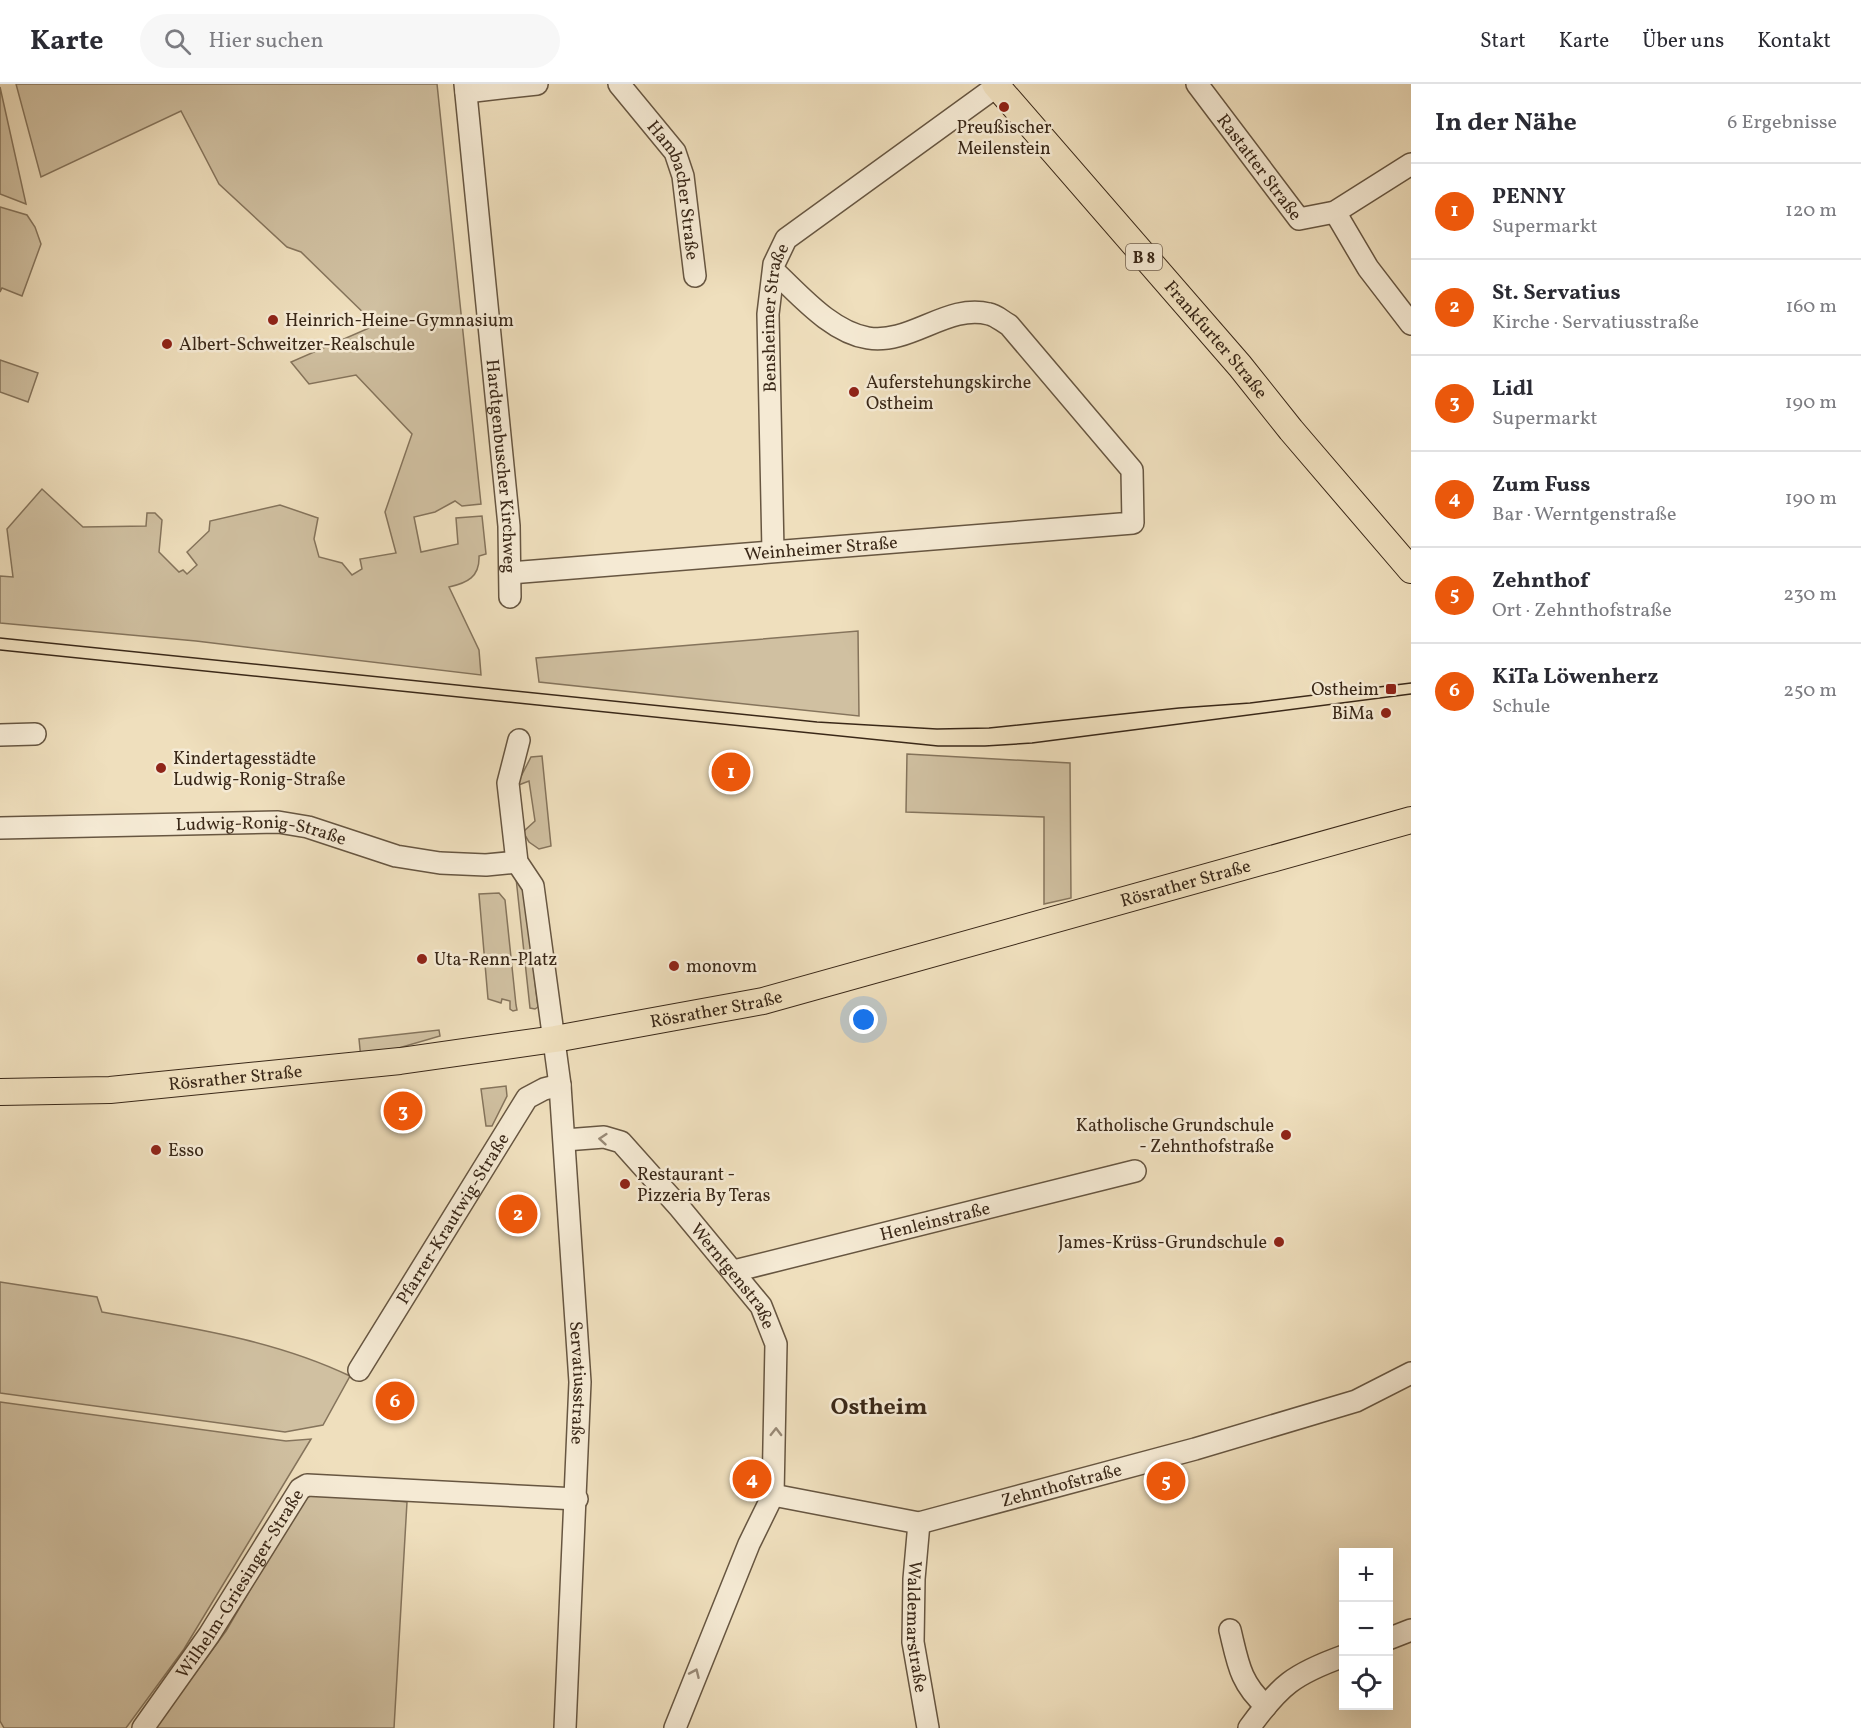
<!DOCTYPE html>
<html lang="de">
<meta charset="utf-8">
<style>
body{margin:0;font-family:Vollkorn,serif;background:#f7f7f7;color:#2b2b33}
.controls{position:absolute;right:18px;bottom:18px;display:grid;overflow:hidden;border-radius:0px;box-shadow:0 6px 24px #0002}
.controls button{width:54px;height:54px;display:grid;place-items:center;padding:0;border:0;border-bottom:2px solid #e1e1e2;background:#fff;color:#2b2b33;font:30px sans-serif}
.you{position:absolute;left:864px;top:936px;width:21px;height:21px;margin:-15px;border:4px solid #fff;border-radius:50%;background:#1a73e8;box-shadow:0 0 0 9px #1a73e833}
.badge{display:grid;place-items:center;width:39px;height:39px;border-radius:50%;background:#ea580c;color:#fff;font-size:20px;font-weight:700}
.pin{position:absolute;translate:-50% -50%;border:3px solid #fff;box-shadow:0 2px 6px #0006}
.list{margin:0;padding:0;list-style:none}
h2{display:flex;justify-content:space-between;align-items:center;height:78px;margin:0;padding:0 24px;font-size:26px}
h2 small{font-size:20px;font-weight:400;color:#7c7c81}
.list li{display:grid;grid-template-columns:39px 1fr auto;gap:18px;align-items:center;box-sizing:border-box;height:96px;padding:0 24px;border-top:2px solid #e1e1e2}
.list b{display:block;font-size:22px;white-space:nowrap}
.list p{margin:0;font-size:20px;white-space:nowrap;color:#7c7c81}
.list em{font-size:20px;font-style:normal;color:#7c7c81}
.icon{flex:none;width:33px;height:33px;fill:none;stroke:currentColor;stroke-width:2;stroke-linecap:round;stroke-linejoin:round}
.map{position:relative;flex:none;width:1411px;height:1644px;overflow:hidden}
header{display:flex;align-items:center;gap:36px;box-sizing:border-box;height:84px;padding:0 30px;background:#fff;border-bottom:2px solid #e1e1e2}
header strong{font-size:28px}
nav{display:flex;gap:33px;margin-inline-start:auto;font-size:21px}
.search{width:420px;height:54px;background:#f7f7f7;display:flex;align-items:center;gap:15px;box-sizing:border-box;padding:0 21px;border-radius:33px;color:#7c7c81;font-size:22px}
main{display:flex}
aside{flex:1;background:#fff}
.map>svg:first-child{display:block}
.green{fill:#d0c0a1;stroke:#85745c;stroke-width:1.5}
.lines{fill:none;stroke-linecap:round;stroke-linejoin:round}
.minor-casing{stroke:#675641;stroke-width:24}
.major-casing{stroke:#3a2818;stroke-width:28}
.minor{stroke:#f5ead4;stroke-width:21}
.major{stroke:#efdfbd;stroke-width:26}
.tram{stroke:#3a2818;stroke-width:1.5}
.oneway{stroke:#988976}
.poi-dot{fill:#8f2418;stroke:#f5ead4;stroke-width:2}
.labels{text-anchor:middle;stroke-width:5;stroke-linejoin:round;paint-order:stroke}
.shield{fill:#f5ead4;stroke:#726250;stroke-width:1.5}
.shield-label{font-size:16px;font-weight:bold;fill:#3a2818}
.poi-label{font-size:18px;fill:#3a2818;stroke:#f5ead4;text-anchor:start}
.street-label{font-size:18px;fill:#3a2818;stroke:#f5ead4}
.district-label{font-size:24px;font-weight:bold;fill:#3a2818;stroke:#f5ead4}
</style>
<header>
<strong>Karte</strong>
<div class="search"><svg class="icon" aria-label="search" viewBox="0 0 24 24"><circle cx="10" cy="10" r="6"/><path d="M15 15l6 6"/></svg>Hier suchen</div>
<nav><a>Start</a><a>Karte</a><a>Über uns</a><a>Kontakt</a></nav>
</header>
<main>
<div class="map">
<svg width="1411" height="1644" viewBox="0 0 1411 1644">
<rect width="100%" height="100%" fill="#efdfbd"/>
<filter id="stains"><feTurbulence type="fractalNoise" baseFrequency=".00333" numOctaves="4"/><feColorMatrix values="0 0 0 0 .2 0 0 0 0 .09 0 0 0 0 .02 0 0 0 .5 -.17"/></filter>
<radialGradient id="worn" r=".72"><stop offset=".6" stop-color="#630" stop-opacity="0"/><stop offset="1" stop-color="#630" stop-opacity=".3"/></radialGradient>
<g class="green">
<path d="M 16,0 L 437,0 L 481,420 L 462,422 L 455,417 L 435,428 L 414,433 L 421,468 L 458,460 L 456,434 L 482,432 L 486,470 L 479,472 C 480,493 467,499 449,503 L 479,566 L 481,591 L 196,557 L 0,539 L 0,492 L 13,493 L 7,445 L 42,405 L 83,443 L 146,442 L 147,429 L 155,429 L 162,436 L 159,468 L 179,488 L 183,486 L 187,490 L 197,481 L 187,468 L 209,447 L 210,437 L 280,421 L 318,434 L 314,455 L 319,473 L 342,479 L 352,491 L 362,485 L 360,475 L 396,469 L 385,428 L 412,350 L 356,291 L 309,300 L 291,278 L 376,241 L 301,168 L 287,163 L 219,100 L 181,27 L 41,93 Z"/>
<polygon points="0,3 26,120 0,110"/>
<polygon points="0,123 27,131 35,143 41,160 22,212 2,204 0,208"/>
<polygon points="0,276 38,289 28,318 0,308"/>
<polygon points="858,547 859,632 539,598 536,574"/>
<polygon points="907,670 1070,679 1071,814 1044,820 1044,733 906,728"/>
<polygon points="542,672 551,762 539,765 529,758 523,748 535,737 529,697 516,702 531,673"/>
<polygon points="516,794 522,803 525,814 538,923 535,925 530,924"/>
<polygon points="499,809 505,816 516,921 517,926 513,927 510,925 510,917 502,915 501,919 488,915 479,810"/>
<polygon points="439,946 440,952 361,975 359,955"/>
<polygon points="506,1002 507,1012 492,1042 486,1042 481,1005"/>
<path d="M 0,1198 L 97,1213 L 102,1228 C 186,1243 273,1255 350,1292 L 323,1341 L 285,1348 L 0,1309 Z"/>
<polygon points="0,1318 286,1357 311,1355 184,1565 126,1644 4,1644 0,1637"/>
<polygon points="316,1409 407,1418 394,1644 155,1644 226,1547 304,1414"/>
</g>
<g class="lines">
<defs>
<g id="minor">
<path id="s1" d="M 465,0 L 509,442 L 510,513"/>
<path id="s2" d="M 619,0 L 675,68 L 683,92 L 695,192"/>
<path id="s3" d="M 1197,0 L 1299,135 L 1335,128 L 1411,80"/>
<polyline points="466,8 537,0"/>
<polyline points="1335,128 1368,184 1411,240"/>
<path id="s4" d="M 773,467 L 768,230 L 774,180 L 786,155 L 997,2"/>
<path id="s5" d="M 510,489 L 1133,439 L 1132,386 L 1009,241 C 1003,238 996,231 989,230 C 948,219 910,261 868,254 C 831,248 800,211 774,187"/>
<polyline points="0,651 35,650"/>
<path id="s6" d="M 519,656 L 508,699 L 517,778 L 533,802 L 560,1001 L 580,1298 L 565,1644"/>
<path id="s7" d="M 0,744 L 278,738 L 308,743 L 396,772 L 440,779 L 486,781 L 517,778"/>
<path id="s8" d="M 565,1056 L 604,1053 L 621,1058 L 680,1124 L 761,1222 L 776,1260 L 773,1411 L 749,1460 L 675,1644"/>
<path id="s9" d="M 734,1187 L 1135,1087"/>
<path id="s10" d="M 359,1286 L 527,1014 L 544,1005 L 560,1001"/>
<path id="s11" d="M 773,1411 L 919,1439 L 1195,1365 L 1356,1317 L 1411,1289"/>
<path id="s12" d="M 919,1439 L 914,1495 L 913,1558 L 928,1644"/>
<path d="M 1230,1546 C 1238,1579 1240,1599 1266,1622"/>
<polyline points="1388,1555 1411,1546"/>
<path id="s13" d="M 143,1644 L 209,1551 L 300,1405 L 307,1401 L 577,1415"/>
<path d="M 1249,1644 C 1280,1601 1294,1590 1344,1572"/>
</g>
<g id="major">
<path id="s14" d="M 995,0 L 1240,282 L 1291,346 L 1411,486"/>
<path id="s15" d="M 0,1008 L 110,1006 L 400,977 L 555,955 L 763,917 L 1411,736"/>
</g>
</defs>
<use href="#minor" class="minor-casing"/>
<use href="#major" class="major-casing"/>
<use href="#minor" class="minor"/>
<use href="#major" class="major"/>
<g class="tram">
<polyline points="0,554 817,638 937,645 989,644 1179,624 1250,619 1411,599"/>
<polyline points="0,566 938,662 985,662 1032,659 1411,610"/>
</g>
</g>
<defs><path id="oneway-chevron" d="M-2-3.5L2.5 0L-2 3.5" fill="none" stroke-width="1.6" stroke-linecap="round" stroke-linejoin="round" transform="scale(1.5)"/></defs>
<g class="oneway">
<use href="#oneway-chevron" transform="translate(603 1055) rotate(-175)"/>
<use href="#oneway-chevron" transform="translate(776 1348) rotate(-89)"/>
<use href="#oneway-chevron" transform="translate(695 1589) rotate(-66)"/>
</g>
<g class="poi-dot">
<circle cx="1004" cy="23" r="6"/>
<circle cx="273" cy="236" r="6"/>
<circle cx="167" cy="260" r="6"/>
<circle cx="854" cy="308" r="6"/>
<rect x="1385" y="599" width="12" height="12" rx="3"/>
<circle cx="1386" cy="629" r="6"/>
<circle cx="161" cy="684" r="6"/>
<circle cx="422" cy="875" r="6"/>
<circle cx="674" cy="882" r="6"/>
<circle cx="1286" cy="1051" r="6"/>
<circle cx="156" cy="1066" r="6"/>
<circle cx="625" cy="1100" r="6"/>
<circle cx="1279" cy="1158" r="6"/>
</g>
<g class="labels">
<rect class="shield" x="1126" y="160" width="36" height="26" rx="4.5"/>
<g class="shield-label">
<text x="1144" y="179">B 8</text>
</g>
<g class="poi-label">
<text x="1004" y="49" text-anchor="middle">Preußischer<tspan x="1004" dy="21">Meilenstein</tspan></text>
<text x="285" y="242">Heinrich-Heine-Gymnasium</text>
<text x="179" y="266">Albert-Schweitzer-Realschule</text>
<text x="866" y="304">Auferstehungskirche<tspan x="866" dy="21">Ostheim</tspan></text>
<text x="1379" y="611" text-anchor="end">Ostheim</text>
<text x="1374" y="635" text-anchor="end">BiMa</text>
<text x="173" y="680">Kindertagesstädte<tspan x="173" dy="21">Ludwig-Ronig-Straße</tspan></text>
<text x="434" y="881">Uta-Renn-Platz</text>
<text x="686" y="888">monovm</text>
<text x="1274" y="1047" text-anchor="end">Katholische Grundschule<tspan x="1274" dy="21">- Zehnthofstraße</tspan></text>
<text x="168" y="1072">Esso</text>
<text x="637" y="1096">Restaurant -<tspan x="637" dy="21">Pizzeria By Teras</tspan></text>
<text x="1267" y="1164" text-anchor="end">James-Krüss-Grundschule</text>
</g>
<g class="street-label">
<text dy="6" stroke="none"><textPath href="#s3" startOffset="104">Rastatter Straße</textPath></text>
<text dy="6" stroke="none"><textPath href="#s2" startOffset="124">Hambacher Straße</textPath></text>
<text dy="6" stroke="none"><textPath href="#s4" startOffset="234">Bensheimer Straße</textPath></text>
<text dy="6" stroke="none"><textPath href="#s14" startOffset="338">Frankfurter Straße</textPath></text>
<text dy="6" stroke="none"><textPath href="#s1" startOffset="384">Hardtgenbuscher Kirchweg</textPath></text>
<text dy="6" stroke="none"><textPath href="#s5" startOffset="312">Weinheimer Straße</textPath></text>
<text dy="6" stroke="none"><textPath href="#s7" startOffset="262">Ludwig-Ronig-Straße</textPath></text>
<text dy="6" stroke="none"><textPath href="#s15" startOffset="1208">Rösrather Straße</textPath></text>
<text dy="6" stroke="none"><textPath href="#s15" startOffset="722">Rösrather Straße</textPath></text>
<text dy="6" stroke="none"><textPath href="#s15" startOffset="236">Rösrather Straße</textPath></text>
<text dy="6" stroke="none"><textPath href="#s10" startOffset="178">Pfarrer-Krautwig-Straße</textPath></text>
<text dy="6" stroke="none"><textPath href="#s9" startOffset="207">Henleinstraße</textPath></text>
<text dy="6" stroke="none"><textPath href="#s8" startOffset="232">Werntgenstraße</textPath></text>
<text dy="6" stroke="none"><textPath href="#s6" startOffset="652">Servatiusstraße</textPath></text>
<text dy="6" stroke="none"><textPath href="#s11" startOffset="296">Zehnthofstraße</textPath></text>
<text dy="6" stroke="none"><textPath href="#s13" startOffset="174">Wilhelm-Griesinger-Straße</textPath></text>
<text dy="6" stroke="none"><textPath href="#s12" startOffset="104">Waldemarstraße</textPath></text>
</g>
<g class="district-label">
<text x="879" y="1330">Ostheim</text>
</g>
</g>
<rect width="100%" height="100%" filter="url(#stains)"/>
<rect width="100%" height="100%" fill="url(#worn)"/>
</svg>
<div class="controls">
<button>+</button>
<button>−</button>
<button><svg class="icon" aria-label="locate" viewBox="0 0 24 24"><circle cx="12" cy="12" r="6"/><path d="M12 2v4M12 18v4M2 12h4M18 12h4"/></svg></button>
</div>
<div class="you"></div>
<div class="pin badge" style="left:731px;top:688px">1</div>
<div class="pin badge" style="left:518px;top:1130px">2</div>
<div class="pin badge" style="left:403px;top:1027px">3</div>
<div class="pin badge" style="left:752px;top:1395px">4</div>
<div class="pin badge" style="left:1166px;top:1397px">5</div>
<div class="pin badge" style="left:395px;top:1317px">6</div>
</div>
<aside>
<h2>In der Nähe<small>6 Ergebnisse</small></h2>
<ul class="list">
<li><span class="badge">1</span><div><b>PENNY</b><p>Supermarkt</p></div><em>120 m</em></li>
<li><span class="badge">2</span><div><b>St. Servatius</b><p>Kirche · Servatiusstraße</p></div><em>160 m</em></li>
<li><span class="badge">3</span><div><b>Lidl</b><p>Supermarkt</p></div><em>190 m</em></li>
<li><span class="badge">4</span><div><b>Zum Fuss</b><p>Bar · Werntgenstraße</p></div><em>190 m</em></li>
<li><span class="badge">5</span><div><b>Zehnthof</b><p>Ort · Zehnthofstraße</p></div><em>230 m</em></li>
<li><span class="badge">6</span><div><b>KiTa Löwenherz</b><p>Schule</p></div><em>250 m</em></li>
</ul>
</aside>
</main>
